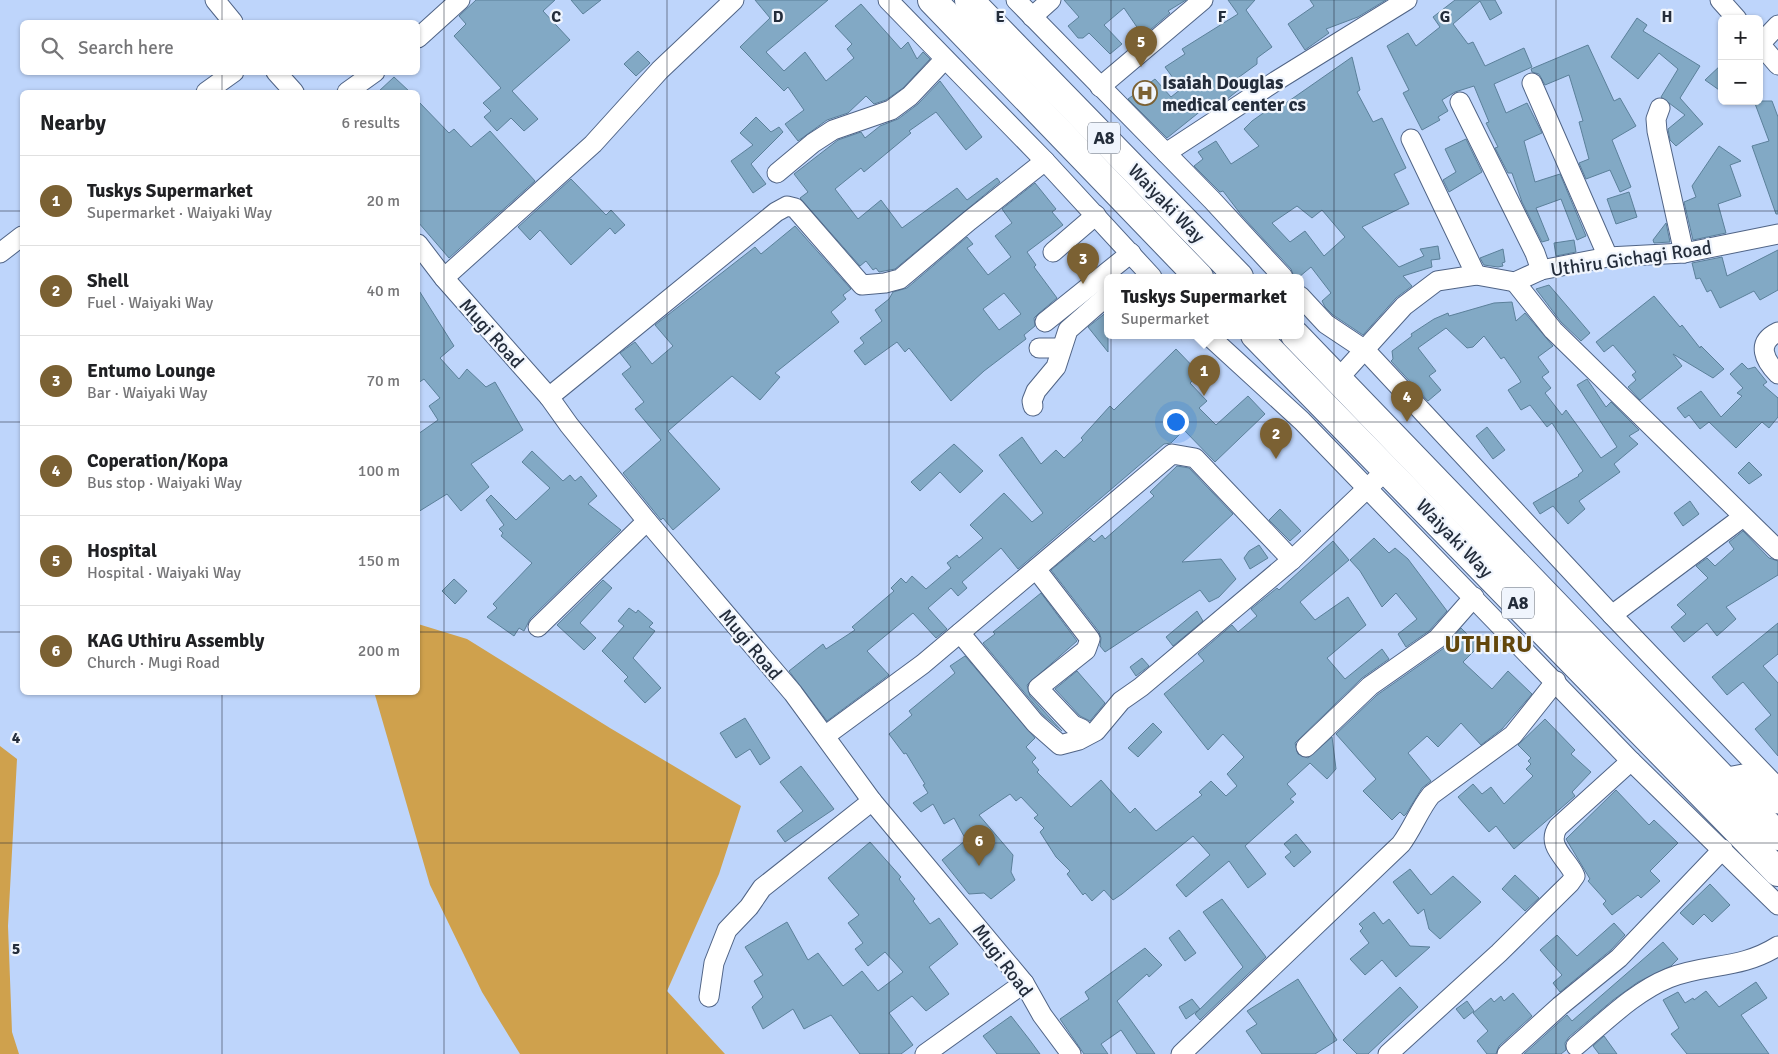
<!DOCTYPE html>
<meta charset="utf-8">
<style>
body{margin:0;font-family:Signika,sans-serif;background:#f6f6f6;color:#202124}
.controls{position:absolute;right:15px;top:15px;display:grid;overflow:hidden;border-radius:8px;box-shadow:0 1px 4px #0004}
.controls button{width:45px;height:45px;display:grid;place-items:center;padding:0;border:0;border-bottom:1px solid #e0e0e0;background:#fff;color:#202124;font:25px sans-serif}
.you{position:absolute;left:1175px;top:421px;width:18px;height:18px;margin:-12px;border:4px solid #fff;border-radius:50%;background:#1a73e8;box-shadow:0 0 0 8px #1a73e833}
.badge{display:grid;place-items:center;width:32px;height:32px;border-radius:50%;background:#7b6133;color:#fff;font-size:16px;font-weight:700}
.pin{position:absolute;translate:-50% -41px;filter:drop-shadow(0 1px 2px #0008)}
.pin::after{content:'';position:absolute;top:26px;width:18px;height:15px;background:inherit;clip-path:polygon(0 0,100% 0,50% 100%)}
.popup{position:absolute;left:1104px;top:274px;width:200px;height:65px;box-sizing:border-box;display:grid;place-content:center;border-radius:8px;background:#fff;filter:drop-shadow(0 1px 4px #0005);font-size:16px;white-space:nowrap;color:#757577}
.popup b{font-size:19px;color:#202124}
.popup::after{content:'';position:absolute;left:50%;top:100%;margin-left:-10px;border:10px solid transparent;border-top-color:#fff}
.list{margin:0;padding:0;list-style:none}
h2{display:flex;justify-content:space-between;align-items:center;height:65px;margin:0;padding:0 20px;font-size:21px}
h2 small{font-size:16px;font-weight:400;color:#757577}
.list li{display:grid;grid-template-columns:32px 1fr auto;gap:15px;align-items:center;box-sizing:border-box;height:90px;padding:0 20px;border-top:1px solid #e0e0e0}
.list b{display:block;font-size:19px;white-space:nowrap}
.list p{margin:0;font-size:16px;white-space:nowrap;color:#757577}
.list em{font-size:16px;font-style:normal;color:#757577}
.icon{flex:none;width:28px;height:28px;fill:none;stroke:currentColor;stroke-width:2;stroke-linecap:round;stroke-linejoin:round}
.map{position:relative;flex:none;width:1778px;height:1054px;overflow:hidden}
.search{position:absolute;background:#fff;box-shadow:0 1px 4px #0004;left:20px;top:20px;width:400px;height:55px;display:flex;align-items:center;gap:12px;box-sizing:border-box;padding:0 18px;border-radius:8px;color:#757577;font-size:19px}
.panel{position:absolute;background:#fff;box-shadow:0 1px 4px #0004;left:20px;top:90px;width:400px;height:605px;border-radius:8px}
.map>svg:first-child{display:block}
.green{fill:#cfa14d}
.building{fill:#82a9c5;stroke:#5b809a;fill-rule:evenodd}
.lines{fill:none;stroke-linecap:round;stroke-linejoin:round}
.minor-casing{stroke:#506486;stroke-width:21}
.highway-casing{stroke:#506486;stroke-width:30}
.minor{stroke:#fff;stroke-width:19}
.highway{stroke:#fff;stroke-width:28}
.grid{fill:none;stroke:#242d3b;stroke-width:1;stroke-opacity:0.55}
.labels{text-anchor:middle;stroke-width:4.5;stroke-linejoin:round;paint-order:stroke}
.shield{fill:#f0f5fd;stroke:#616975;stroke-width:1}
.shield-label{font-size:18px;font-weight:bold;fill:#242d3b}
.poi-label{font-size:19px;font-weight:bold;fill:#242d3b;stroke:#f0f5fd;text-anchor:start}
.street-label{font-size:19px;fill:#242d3b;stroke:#f0f5fd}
.district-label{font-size:24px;font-weight:bold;letter-spacing:1px;fill:#62460b;stroke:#f0f5fd}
.grid-label{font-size:16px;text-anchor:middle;font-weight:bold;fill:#242d3b;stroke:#f0f5fd;stroke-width:4.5;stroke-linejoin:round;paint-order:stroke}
</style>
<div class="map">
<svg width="1778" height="1054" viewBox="0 0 1778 1054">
<rect width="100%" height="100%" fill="#bed5fb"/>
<g class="green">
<polygon points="418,624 467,639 610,728 741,806 719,874 667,991 725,1054 520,1054 482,992 430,885 375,695 371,693 418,692"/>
<polygon points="0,746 17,759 8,926 12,1032 19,1054 0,1054"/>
</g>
<g class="building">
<polygon points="476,0 555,0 543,11 570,40 512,91 538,119 524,131 511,118 497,131 484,117 491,111 483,103 501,88 454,36 466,24 459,16"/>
<polygon points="571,0 601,0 583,14"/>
<polygon points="755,0 828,0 766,52 784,71 805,52 826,81 854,58 847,49 852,44 835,26 861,4 901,49 908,42 917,59 923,52 930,59 903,88 886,100 874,104 866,96 848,113 827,120 798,141 785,124 804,110 788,87 784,91 740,47 770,18"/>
<polygon points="1064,0 1186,0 1168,11 1170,13 1143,36 1124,8 1104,25 1122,44 1110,54 1089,33 1083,38 1078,38 1068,26 1079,17"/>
<polygon points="1228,0 1255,0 1246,10 1272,47 1257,58 1257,64 1235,80 1241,88 1226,100 1202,110 1167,138 1128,99 1155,79 1171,97 1181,89 1165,67 1185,54 1182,49 1238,14"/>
<polygon points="1310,0 1386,0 1358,17 1326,29 1329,33 1305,50 1288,24 1314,6"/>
<polygon points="1455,0 1495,0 1502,13 1490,20 1480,1 1453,24 1468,44 1473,42 1485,66 1524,48 1532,67 1494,84 1506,113 1527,103 1542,133 1524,141 1535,182 1560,174 1586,236 1577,240 1561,199 1536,208 1549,240 1542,242 1522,202 1512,173 1508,173 1495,148 1498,147 1486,123 1489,122 1474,86 1455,92 1442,100 1448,111 1438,117 1440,120 1422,130 1403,93 1409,90 1387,46 1408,33 1416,46 1440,27 1433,17"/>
<polygon points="1637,18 1647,25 1643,31 1700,66 1680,98 1703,124 1676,146 1670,140 1668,129 1685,115 1661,97 1678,69 1659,53 1638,79 1611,57"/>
<polygon points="1588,45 1614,101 1620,98 1636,126 1612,140 1631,187 1620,192 1610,170 1586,179 1579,163 1589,159 1579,122 1583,121 1569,75 1545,85 1539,74 1532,72 1531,69"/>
<polygon points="638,51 650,63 636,76 624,64"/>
<path d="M 1352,57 L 1360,90 L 1357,92 L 1373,122 L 1382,118 L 1406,168 L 1394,174 L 1409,204 L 1362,227 L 1399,267 L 1424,256 L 1420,249 L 1438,246 L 1440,259 L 1431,260 L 1432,267 L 1403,276 L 1412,286 L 1396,298 L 1363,335 L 1333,315 L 1325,307 L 1322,301 L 1331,293 L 1311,267 L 1299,277 L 1294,277 L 1291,269 L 1242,216 L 1223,191 L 1220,192 L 1194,166 L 1203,159 L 1198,152 L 1216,141 L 1231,164 L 1259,146 L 1244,129 L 1252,121 L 1276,104 L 1277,106 L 1284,100 L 1286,103 ZM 1297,206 L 1312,218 L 1322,210 L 1345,237 L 1324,256 L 1305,231 L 1290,242 L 1272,223 Z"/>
<polygon points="1722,64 1722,92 1705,80"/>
<polygon points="394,77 410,92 378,92"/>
<polygon points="940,81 982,137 966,150 936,112 909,131 911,133 864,172 861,168 835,189 858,219 881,200 902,228 957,188 967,200 997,178 1000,182 895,269 879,272 876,268 873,270 866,261 860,266 800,198 808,192 794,174 838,140 861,132 865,138 880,126 898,119 918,104"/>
<polygon points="418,101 449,133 454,129 471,147 490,131 535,181 449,258 418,222"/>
<polygon points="1754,101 1772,101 1778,117 1778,214 1776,214 1752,146 1769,141"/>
<polygon points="756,117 771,132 779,127 783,132 751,164 766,184 753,193 731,161 753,145 740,133"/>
<polygon points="1466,139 1482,172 1449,192 1443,180 1456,172 1445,149"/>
<polygon points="1719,146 1741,161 1730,165 1741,196 1718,204 1726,233 1693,240 1684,202 1696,197 1692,186"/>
<polygon points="571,179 606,215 611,210 625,225 615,234 610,228 571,265 540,230 530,240 518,227"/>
<path d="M 1035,183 L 1056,209 L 1052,212 L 1063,225 L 1027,252 L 1036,265 L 1034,267 L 1057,298 L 1038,314 L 1034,318 L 1035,326 L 1024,335 L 1026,339 L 984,371 L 951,401 L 909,348 L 905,352 L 897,342 L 865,365 L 854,351 L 864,343 L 860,338 L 882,321 L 875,310 L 889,299 L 893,292 L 907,288 L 967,237 L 973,244 L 967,248 L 988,275 L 1011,257 L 995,236 L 1012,223 L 1002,209 ZM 1004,293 L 1021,314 L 999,330 L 983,309 Z"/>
<polygon points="1629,192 1637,217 1616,224 1607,199"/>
<polygon points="1666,223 1670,242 1654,243 1653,240"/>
<polygon points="795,226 851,289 843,295 846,299 831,312 839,322 775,373 780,377 760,400 732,376 668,431 720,489 673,530 663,518 661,520 623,473 661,440 635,409 644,402 622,374 631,367 620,353 635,342 652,364 673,346 655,325 755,247 761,254"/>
<polygon points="1574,240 1576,252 1556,256 1554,243"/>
<polygon points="1503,249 1505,262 1502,263 1503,266 1498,267 1484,265 1480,258"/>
<polygon points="1778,250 1778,290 1760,300 1754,291 1720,308 1711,290 1707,292 1700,278 1696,279 1692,263 1722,257 1727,276"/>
<polygon points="1549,285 1590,333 1581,341 1561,322 1536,289"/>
<polygon points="418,289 454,346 440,358 459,379 467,369 486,387 495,382 523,430 471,464 489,487 461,511 447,494 418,512 418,434 438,420 429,406 440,398 424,379 418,383"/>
<polygon points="1654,296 1680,327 1682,325 1700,348 1701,346 1724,369 1713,378 1673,354 1682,366 1640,400 1628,387 1636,380 1632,375 1636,372 1613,345 1604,352 1596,342"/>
<polygon points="1512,302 1516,321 1525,313 1553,346 1538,357 1549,372 1542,377 1551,388 1545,393 1562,415 1566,410 1601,458 1617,447 1577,385 1587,379 1606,407 1611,402 1639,430 1629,436 1638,444 1614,464 1620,472 1579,501 1585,509 1568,524 1553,506 1540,514 1533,503 1579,476 1578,475 1583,471 1552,423 1547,427 1530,405 1521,410 1508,390 1521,382 1518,377 1504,357 1501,359 1484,336 1473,347 1467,348 1446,328 1418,348 1436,371 1429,376 1441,390 1428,401 1391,361 1393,359 1392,351 1412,336 1411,334 1434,319 1448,313 1449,316 1494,303"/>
<polygon points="1108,311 1108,352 1088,327"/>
<polygon points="1176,349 1200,374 1190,383 1207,401 1199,408 1216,425 1248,396 1265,414 1215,462 1184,430 1171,443 1164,444 1018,569 1001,548 962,582 967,588 958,596 951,588 928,608 947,629 936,638 913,613 867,651 889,675 827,721 789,671 823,644 826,649 855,630 852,627 894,591 891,588 901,578 906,583 912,576 926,589 951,568 947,563 957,555 959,558 983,538 970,525 1004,493 1032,522 1043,513 999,455 1022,437 1041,464 1056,450 1064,458 1083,440 1081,438 1110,406 1114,410"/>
<polygon points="1742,363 1748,369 1755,367 1767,382 1763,385 1778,398 1778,417 1769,428 1762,422 1736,448 1709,422 1700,429 1689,415 1685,418 1677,408 1701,391 1721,417 1742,396 1737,393 1743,388 1730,374"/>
<polygon points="1487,427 1505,450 1493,459 1476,436"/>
<polygon points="954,444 983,471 960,493 940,472 920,491 911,482"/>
<polygon points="532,451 563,481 570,475 575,481 581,476 597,496 588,504 621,530 530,619 524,631 519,628 514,636 487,617 497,608 493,604 532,563 501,536 503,533 499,529 504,525 486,500 491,495 516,520 550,488 522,462"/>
<polygon points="1749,462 1762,475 1749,484 1738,473"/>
<polygon points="1177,466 1189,468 1233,514 1182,562 1221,559 1236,579 1219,597 1209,602 1200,590 1105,652 1100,646 1101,638 1099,632 1051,570 1090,538 1094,542 1102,535 1105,539 1154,496 1150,492"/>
<polygon points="1690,501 1699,514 1683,526 1674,513"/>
<polygon points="1280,509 1301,531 1290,541 1269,520"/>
<polygon points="1743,531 1769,558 1778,561 1778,575 1726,607 1736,619 1717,636 1707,623 1684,642 1671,627 1686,614 1677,605 1708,578 1696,566 1707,558 1715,566 1734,549 1729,542"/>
<polygon points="1374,538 1389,553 1395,548 1408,559 1447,611 1429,631 1406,647 1398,634 1417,619 1396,593 1382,607 1360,571 1350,560"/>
<polygon points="1333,541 1349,560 1300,602 1315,620 1348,597 1366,625 1327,658 1345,679 1382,649 1389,659 1362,678 1295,743 1298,754 1308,758 1332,737 1336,769 1327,779 1310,763 1287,784 1296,794 1290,799 1294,802 1245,846 1266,874 1248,888 1229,861 1186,897 1176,885 1210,855 1193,836 1122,894 1113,900 1104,890 1092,901 1085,893 1083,895 1067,874 1070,871 1056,857 1040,832 1044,828 1034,818 1038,815 1021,797 1016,801 1010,794 979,815 1013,855 1011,872 1015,880 991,899 984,893 969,894 942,860 966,840 954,818 944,824 933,804 921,812 913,803 928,793 923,785 925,784 906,753 904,754 889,734 912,715 909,711 955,673 950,666 965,656 1035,738 1026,747 1036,758 1032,762 1039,770 1037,772 1071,807 1101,780 1130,813 1135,808 1156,831 1202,795 1199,792 1211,781 1226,796 1237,786 1227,774 1244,757 1223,734 1208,750 1164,694 1204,661 1198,654 1232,625 1238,632 1257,616 1251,609 1277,588 1279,590"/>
<polygon points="1259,545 1268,558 1250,569 1244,558 1249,551"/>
<polygon points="454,579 467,591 455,604 442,591"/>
<polygon points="603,580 612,588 580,623 596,638 584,650 557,625"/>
<polygon points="1041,593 1077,641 1027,685 1030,696 1062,731 1043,715 983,643 995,634 993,632"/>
<polygon points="629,608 636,613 638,610 653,623 649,627 655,631 633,658 661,688 645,703 624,681 628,677 602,651 624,626 618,621"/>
<polygon points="1197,611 1203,621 1173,646 1166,637"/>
<polygon points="1778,623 1778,654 1763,666 1778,683 1778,756 1755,729 1771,715 1743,682 1727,695 1712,677"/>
<polygon points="1461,628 1479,646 1463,662 1492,689 1508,671 1532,694 1502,729 1481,745 1461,723 1438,747 1427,736 1408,753 1431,781 1422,788 1406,814 1404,816 1400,812 1392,820 1363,791 1376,779 1336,734 1377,695 1444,648"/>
<polygon points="1142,658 1149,666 1136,676 1130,667"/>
<polygon points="1077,671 1105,703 1090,721 1080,716 1055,689"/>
<polygon points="745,718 770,758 760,765 750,749 736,758 720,733"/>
<polygon points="1545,719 1575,750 1571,754 1591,772 1572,792 1575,796 1514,849 1496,826 1489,832 1458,797 1473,784 1482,794 1491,787 1504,804 1533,776 1526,769 1531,764 1528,761 1531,758 1518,745"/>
<polygon points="1153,723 1162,732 1138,757 1128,748"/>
<polygon points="801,766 834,809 785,842 777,831 803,811 780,782"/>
<polygon points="1616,790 1649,825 1654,820 1678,843 1650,871 1660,881 1641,898 1638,895 1612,915 1603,904 1606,901 1588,881 1590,879 1566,839"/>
<polygon points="1296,834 1311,852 1294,867 1285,857 1291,852 1284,844"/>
<polygon points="870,842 901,877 899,879 915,899 913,901 930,924 939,918 958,944 929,967 949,994 926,1011 912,996 889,1013 913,1045 901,1054 860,1054 831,1015 804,1029 793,1009 763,1029 752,1007 763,997 754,981 763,975 745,947 787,922 808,960 818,953 843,986 862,971 878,991 903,972 885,952 868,966 855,949 863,943 848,923 859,915 828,878"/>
<polygon points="1410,869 1431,895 1453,876 1481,902 1440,939 1429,929 1424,909 1418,914 1393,882"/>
<polygon points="1515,875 1539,898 1525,911 1502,889"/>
<polygon points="1710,884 1730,905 1712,922 1704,914 1693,925 1680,913"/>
<polygon points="1222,899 1266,957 1200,1020 1195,1014 1243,967 1203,912"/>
<polygon points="1374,912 1383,924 1389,919 1410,946 1430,947 1396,977 1382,960 1365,975 1350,959 1369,943 1360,931 1363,928 1359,924"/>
<polygon points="1614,923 1625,935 1611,950 1560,992 1553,983 1562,975 1540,950 1557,935 1577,956"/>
<polygon points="1179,930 1196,953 1185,961 1169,938"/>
<polygon points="1663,942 1678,959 1671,966 1638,982 1613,1000 1569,1037 1565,1043 1566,1050 1561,1054 1524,1054 1567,1015 1572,1021"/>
<polygon points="1145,948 1162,965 1149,977 1147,974 1117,1001 1155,1054 1137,1054 1121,1030 1101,1044 1108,1054 1084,1054 1060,1019 1089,999 1085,992"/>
<polygon points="1298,979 1337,1040 1315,1054 1262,1054 1246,1031 1257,1024 1247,1011"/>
<polygon points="1756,982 1767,998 1741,1015 1769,1054 1687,1054 1671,1034 1679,1028 1663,1000 1678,992 1685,1003 1693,998 1694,1000 1706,991 1719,1007"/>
<polygon points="1400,987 1418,1007 1368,1054 1357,1054 1343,1040"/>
<polygon points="1513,993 1532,1016 1499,1046 1496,1054 1487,1054 1477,1041 1488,1031 1473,1013 1491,998 1494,1002 1501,996 1504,1001"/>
<polygon points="1192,999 1200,1009 1186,1019 1179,1007"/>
<polygon points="1467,1001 1474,1011 1464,1019 1456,1009"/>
<polygon points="1011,1016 1029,1039 1040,1054 997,1054 983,1036"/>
<polygon points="1604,1036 1617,1054 1599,1054 1593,1046"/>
</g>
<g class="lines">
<defs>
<g id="minor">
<polyline points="215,0 233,22"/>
<polyline points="888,0 1045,161 1152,277"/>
<polyline points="1016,0 1212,200 1283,277"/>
<polyline points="1720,0 1737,19"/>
<polyline points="1032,17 1051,0"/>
<polyline points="418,38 460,0"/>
<polyline points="1759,43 1778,65"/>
<polyline points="1760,44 1778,25"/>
<polyline points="276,72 294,92"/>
<polyline points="1532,83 1608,257"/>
<polyline points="1100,87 1203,0"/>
<polyline points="206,92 234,72"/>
<polyline points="347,92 375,72"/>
<polyline points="1460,102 1535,253 1541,270"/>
<polyline points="1660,108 1656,119 1657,131 1684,253"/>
<polyline points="1411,139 1476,275"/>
<polyline points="1166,153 1276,81 1407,0"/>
<polyline points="777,173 813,143 833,130 891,110 910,96 945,59"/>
<polyline points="418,244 444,278 549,397 569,425 647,521 793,693 872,801 1024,983 1042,1015 1071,1054"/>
<polyline points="1053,252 1096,215"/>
<polyline points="0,253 22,236"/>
<polyline points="444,278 593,144 660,70 734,0"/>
<polyline points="1515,282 1553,330 1778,550"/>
<polyline points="1300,296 1326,324 1365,350 1612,615 1778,788"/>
<polyline points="1045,322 1131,253"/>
<path d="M 1778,332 C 1755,343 1765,361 1778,374"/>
<polyline points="1208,335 1302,421 1631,761 1778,905"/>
<polyline points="1039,348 1061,348"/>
<polyline points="1338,379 1404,306 1437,281 1476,275 1515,282 1541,270 1608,257 1684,253 1778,234"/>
<polyline points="549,397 776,212 787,206 795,208 862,285 885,283 900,279 969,221 1045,161"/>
<polyline points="1033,406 1032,401 1036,391 1056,367 1068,330 1108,295"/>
<polyline points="1036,569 1090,639 1086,650 1038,688 1073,725 1082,729"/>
<polyline points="1612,615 1743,517"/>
<polyline points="538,627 647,521"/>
<polyline points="960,633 1035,723 1060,745 1079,740 1096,731 1121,701 1141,687 1292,560 1376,480"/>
<polyline points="825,736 923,664 1172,454 1195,458 1292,560"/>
<polyline points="1306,747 1370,686 1437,639 1474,597"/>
<polyline points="1722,778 1743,774 1771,801 1778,804"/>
<polyline points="709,997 714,963 727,930 749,907 762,888 872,801"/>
<path d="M 1576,1046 C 1604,1023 1634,992 1669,978 C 1707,963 1740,970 1778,946"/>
<polyline points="925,1054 1024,983"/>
<path d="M 1181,1054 L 1401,844 C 1413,828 1419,810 1431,795 L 1513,735 L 1556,681"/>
<path d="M 1388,1054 L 1499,953 L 1570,883 L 1575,876 C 1568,859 1545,846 1558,827 L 1631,761"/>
<polyline points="1507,1054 1560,1006 1619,958 1723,849"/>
</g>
<g id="highway">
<polyline points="932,0 1199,277"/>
<polyline points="969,0 1239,277"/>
<polyline points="1255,335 1778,872"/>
<polyline points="1295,335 1778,836"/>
</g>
</defs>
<use href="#minor" class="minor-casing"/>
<use href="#highway" class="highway-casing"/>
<use href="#minor" class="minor"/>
<use href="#highway" class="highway"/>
</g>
<path class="grid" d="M 222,0 L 222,22M 444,0 L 444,1054M 667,0 L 667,1054M 889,0 L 889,1054M 1111,0 L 1111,1054M 1334,0 L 1334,1054M 1556,0 L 1556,1054M 222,72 L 222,92M 0,211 L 22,211M 418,211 L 1778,211M 0,422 L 22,422M 418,422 L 1778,422M 0,632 L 22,632M 418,632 L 1778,632M 222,692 L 222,1054M 0,843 L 1778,843"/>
<defs>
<symbol id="hospital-ring" viewBox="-11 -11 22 22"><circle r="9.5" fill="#f0f5fd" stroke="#7b6133" stroke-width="1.5"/><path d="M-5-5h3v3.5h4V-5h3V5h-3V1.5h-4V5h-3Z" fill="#7b6133"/></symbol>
</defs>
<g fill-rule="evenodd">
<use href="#hospital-ring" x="1131" y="79" width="28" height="28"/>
</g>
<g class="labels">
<g class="shield">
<rect x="1088" y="122.5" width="32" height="31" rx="4"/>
<rect x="1502" y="587.5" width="32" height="31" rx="4"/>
</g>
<g class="shield-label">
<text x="1104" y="144">A8</text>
<text x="1518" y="609">A8</text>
</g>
<g class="poi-label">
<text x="1162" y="89">Isaiah Douglas<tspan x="1162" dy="22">medical center cs</tspan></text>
</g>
<g class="street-label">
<text transform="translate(1167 203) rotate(46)" y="7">Waiyaki Way</text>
<text transform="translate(1631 258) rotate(-8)" y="7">Uthiru Gichagi Road</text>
<text transform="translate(492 333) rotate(48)" y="7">Mugi Road</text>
<text transform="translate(1455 538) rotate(46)" y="7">Waiyaki Way</text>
<text transform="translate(751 644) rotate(50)" y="7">Mugi Road</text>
<text transform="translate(1003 960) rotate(53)" y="7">Mugi Road</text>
</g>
<g class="district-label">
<text x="1489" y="652">UTHIRU</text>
</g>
</g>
<g class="grid-label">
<text x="556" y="22">C</text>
<text x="778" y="22">D</text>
<text x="1000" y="22">E</text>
<text x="1222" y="22">F</text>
<text x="1445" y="22">G</text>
<text x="1667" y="22">H</text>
<text x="16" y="743">4</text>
<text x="16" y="954">5</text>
</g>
</svg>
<div class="controls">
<button>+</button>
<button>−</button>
</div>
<div class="you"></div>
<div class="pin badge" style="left:1204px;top:396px">1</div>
<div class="popup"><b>Tuskys Supermarket</b>Supermarket</div>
<div class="pin badge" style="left:1276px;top:459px">2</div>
<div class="pin badge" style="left:1083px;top:284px">3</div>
<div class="pin badge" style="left:1407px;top:422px">4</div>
<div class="pin badge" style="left:1141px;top:67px">5</div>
<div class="pin badge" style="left:979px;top:866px">6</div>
<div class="search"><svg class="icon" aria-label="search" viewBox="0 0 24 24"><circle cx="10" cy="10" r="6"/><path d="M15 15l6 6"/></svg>Search here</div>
<section class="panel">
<h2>Nearby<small>6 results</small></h2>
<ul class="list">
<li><span class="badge">1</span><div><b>Tuskys Supermarket</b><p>Supermarket · Waiyaki Way</p></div><em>20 m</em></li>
<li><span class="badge">2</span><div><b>Shell</b><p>Fuel · Waiyaki Way</p></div><em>40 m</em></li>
<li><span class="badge">3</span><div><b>Entumo Lounge</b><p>Bar · Waiyaki Way</p></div><em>70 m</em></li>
<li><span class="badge">4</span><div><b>Coperation/Kopa</b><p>Bus stop · Waiyaki Way</p></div><em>100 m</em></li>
<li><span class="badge">5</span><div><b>Hospital</b><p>Hospital · Waiyaki Way</p></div><em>150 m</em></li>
<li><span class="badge">6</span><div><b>KAG Uthiru Assembly</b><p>Church · Mugi Road</p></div><em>200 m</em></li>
</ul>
</section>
</div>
